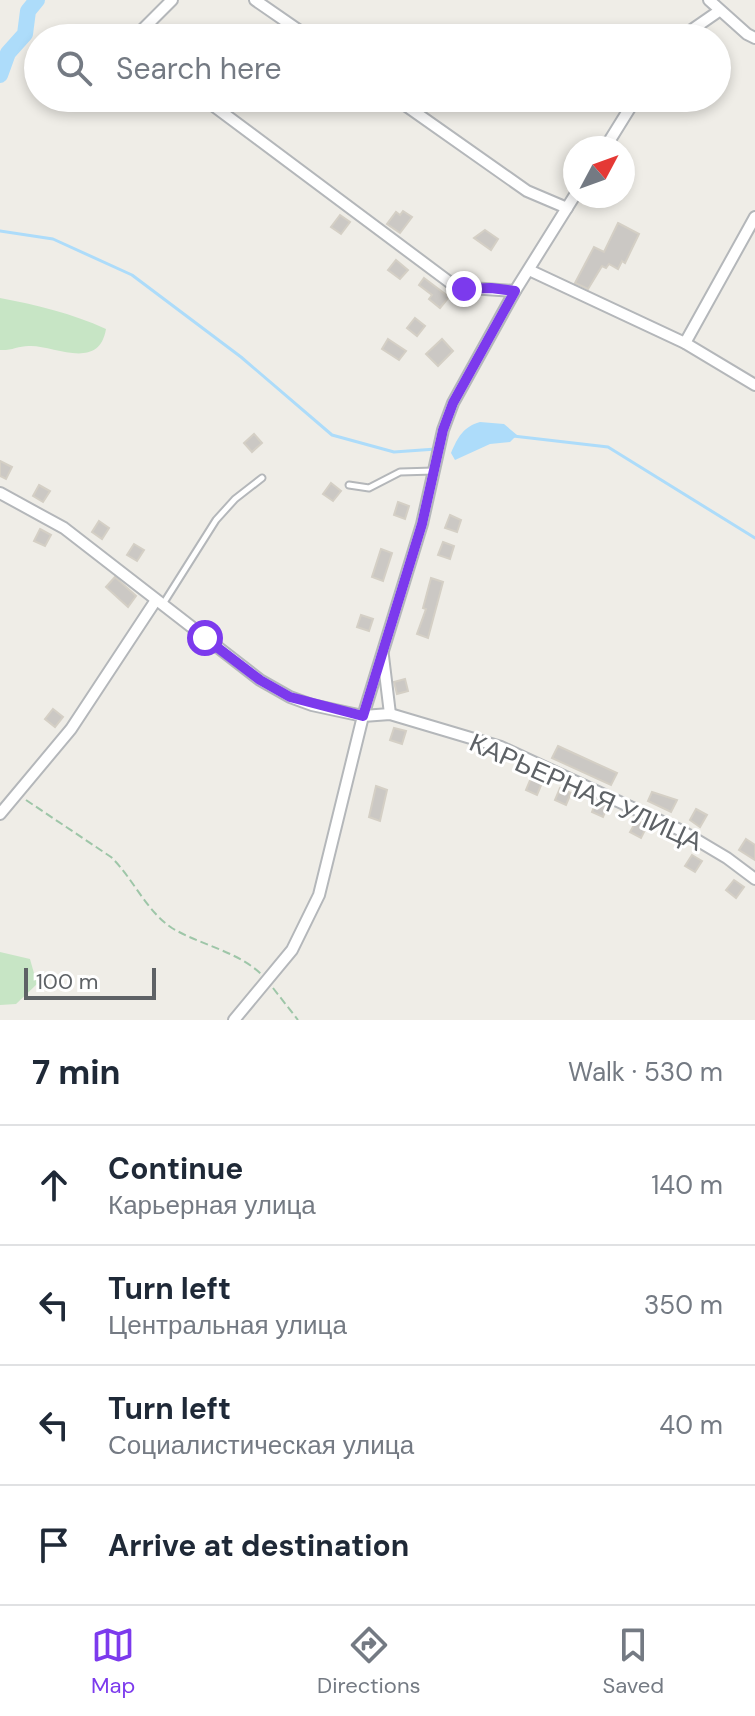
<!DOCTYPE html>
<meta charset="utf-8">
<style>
body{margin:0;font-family:"DM Sans",sans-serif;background:#f6f6f7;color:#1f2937}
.compass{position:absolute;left:563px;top:136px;width:72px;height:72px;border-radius:50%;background:#fff;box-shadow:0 4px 12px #0003;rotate:49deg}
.scale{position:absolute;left:24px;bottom:20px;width:132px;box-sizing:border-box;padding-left:8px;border:4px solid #5e6266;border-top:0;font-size:22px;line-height:28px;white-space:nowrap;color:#5e6266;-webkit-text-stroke:6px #fff;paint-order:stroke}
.stop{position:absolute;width:24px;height:24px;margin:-18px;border:6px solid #7c3aed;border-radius:50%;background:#fff}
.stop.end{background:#7c3aed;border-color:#fff;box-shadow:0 2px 8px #0008}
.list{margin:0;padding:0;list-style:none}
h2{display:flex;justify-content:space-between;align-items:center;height:104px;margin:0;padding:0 32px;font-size:34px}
h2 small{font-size:26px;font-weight:400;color:#747a83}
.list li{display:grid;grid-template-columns:52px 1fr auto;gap:24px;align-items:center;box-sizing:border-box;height:120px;padding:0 32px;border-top:2px solid #e0e1e3}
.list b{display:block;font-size:30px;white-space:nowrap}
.list p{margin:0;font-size:26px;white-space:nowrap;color:#747a83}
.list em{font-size:26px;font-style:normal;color:#747a83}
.icon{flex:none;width:44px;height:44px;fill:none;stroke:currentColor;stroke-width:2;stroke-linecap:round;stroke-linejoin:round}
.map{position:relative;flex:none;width:755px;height:1020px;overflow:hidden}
.search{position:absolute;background:#fff;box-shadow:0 4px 12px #0003;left:24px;right:24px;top:24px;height:88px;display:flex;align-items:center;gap:20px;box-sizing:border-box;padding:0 28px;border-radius:44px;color:#747a83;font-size:30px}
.sheet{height:584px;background:#fff}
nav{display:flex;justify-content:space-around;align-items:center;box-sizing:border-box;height:112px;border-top:2px solid #e0e1e3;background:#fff;font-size:22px;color:#747a83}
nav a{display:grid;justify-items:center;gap:4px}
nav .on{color:#7c3aed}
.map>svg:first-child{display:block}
.green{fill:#c7e5c5}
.water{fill:#addcfa}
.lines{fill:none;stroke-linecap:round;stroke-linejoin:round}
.stream{stroke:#addcfa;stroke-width:3}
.river{stroke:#addcfa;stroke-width:16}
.building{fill:#cbc8c4;stroke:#d4cfc5;stroke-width:2}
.lane-casing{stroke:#b4b7ba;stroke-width:9}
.street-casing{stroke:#b4b7ba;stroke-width:14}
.path{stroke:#9ec6a8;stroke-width:2;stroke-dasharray:8 4;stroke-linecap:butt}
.lane{stroke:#fff;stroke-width:5}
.street{stroke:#fff;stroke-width:10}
.route{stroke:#7c3aed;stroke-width:10}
.labels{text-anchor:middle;stroke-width:6;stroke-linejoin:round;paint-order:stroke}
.street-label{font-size:26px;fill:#5e6266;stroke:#fff}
</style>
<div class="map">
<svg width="755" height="1020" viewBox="0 0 755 1020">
<rect width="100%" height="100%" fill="#efede7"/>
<g class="green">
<path d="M 0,298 C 37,305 71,313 106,329 C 99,371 55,346 31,346 C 20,345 11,351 0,350 Z"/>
<polygon points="0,952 30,959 37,984 16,1004 0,1005"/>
</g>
<path class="water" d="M 480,422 L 504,424 L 517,435 L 510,442 L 490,444 L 455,460 L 451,453 C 458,437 463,427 480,422 Z"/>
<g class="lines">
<g class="stream">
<polyline points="0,231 53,239 132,275 241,357 332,435 394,452 436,449"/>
<polyline points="513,436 608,447 755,538"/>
</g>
<polyline class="river" points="0,75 8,53 25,34 28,11 37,0"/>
</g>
<g class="building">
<polygon points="403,211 412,217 400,233 387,224 396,212 400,215"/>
<polygon points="340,215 350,222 341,234 331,227"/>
<polygon points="618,223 639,234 625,263 622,261 618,269 609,264 606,268 602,266 588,289 575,283 594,247 604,252"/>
<polygon points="485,230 498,239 491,250 474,238"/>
<polygon points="396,260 408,270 400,279 388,270"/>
<polygon points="424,278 449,297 440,308 429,299 432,295 419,285"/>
<polygon points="415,318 425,326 417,336 407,328"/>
<polygon points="388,339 406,351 399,360 382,349"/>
<polygon points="442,339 453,351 438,366 426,354"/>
<polygon points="254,434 262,443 252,452 244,443"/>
<polygon points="0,461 12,467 6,479 0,476"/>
<polygon points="331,483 341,491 333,501 323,494"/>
<polygon points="39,485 50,491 43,502 33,496"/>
<polygon points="398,502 409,506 405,519 394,515"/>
<polygon points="450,515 461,520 457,532 445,528"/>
<polygon points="99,521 109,528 102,539 92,532"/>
<polygon points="40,529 51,535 45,546 34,541"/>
<polygon points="443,542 454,546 450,559 438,555"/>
<polygon points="134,544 144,550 137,561 127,555"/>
<polygon points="381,549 392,553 383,581 372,577"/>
<polygon points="115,577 136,596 128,607 106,587"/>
<polygon points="431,578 443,582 428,638 417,634 426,609 423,608"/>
<polygon points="361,615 373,619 369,631 357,627"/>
<polygon points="405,679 408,691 397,694 394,682"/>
<polygon points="53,709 63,717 55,727 45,719"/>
<polygon points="394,728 406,731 402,744 390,740"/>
<polygon points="558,746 617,773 611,785 552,758"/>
<polygon points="531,778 542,783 537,795 526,790"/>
<polygon points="376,786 387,790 380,821 369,817"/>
<polygon points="560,788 571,793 566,805 555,800"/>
<polygon points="652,792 677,800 671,812 648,801"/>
<polygon points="597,800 608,805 603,817 592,812"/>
<polygon points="696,809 707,815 700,827 690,820"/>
<polygon points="637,820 647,826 641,838 630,832"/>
<polygon points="746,839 755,845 755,860 739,850"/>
<polygon points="692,855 702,861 695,872 685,866"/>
<polygon points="734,880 744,887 736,898 726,890"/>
</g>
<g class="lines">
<defs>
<g id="lane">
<polyline points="349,485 369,488 400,472 434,471"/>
<polyline points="163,604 216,520 235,499 262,478"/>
</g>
<g id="street">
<polyline points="255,0 310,38"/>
<polyline points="709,0 747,34 755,38"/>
<polyline points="134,38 172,0"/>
<polyline points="680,38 719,11"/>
<polyline points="203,98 456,287 515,291"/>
<polyline points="395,98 527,191 567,208"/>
<polyline points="605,148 636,98"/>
<polyline points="529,270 685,343 755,385"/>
<polyline points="685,343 755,217"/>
<polyline points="0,493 64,528 260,680 290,697 312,705 363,716 390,714 501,747 680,830 727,858 755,879"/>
<polyline points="383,656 390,714"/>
<polyline points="0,814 71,729 156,600"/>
<polyline points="234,1020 292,950 319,895 363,716 422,524 443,430 453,403 515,291 575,195"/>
</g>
</defs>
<use href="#lane" class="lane-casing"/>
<use href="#street" class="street-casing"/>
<g class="path">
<path d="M 26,800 L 111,857 C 133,878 146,911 172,928 C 200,945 237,951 261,974"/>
<polyline points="273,988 298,1020"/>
</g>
<use href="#lane" class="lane"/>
<use href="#street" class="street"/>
</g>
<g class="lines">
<polyline class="route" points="205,638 260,680 290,697 363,716 422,524 443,430 453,403 515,291 491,288 464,289"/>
</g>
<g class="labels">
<g class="street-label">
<text transform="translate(586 792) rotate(24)" y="9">КАРЬЕРНАЯ УЛИЦА</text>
</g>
</g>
</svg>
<svg class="compass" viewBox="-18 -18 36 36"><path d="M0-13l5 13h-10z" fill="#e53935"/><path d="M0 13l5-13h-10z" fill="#747a83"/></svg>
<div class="scale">100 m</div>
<div class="stop" style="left:205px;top:638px"></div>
<div class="stop end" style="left:464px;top:289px"></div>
<div class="search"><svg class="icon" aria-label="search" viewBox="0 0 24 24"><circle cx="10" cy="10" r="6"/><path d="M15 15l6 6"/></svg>Search here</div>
</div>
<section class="sheet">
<h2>7 min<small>Walk · 530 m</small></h2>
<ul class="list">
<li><svg class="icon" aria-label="ahead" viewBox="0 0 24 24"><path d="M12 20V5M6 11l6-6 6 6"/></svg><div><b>Continue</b><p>Карьерная улица</p></div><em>140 m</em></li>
<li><svg class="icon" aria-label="left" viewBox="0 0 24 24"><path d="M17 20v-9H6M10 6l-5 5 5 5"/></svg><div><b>Turn left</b><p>Центральная улица</p></div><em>350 m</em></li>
<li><svg class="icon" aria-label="left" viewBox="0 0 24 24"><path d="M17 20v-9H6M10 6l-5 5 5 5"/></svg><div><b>Turn left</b><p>Социалистическая улица</p></div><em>40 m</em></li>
<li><svg class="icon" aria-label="arrive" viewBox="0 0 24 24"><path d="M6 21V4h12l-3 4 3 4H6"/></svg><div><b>Arrive at destination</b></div></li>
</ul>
</section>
<nav>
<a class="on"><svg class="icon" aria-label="map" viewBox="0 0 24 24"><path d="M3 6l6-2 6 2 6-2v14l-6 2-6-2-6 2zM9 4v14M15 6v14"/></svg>Map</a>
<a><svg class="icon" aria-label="directions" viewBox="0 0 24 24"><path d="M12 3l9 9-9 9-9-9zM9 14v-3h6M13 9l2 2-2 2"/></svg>Directions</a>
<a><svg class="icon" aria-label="saved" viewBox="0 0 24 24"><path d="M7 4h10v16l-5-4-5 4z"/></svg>Saved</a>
</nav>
